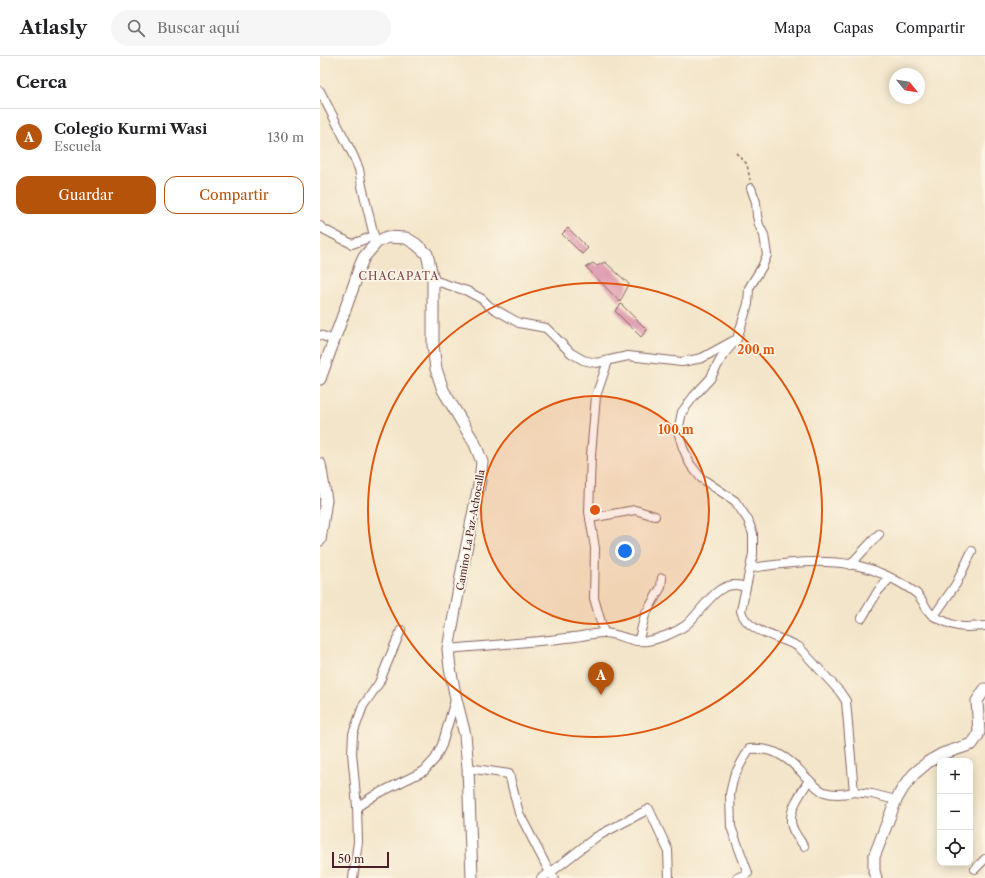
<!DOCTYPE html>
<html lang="es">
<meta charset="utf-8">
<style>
body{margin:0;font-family:"Libre Caslon Text",serif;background:#f6f6f6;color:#202124}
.controls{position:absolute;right:12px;bottom:12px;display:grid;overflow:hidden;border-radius:8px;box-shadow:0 2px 10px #0003}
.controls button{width:36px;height:36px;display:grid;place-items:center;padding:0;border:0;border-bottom:1px solid #e0e0e0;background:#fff;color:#202124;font:20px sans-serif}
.compass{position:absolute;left:569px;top:12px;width:36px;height:36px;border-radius:50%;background:#fff;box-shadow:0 2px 10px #0003;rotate:120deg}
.scale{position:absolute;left:12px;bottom:10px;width:57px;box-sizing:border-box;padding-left:4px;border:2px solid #4a1f2b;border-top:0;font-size:11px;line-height:14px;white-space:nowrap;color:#4a1f2b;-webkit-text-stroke:3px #fcf5e5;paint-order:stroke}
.you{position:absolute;left:305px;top:495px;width:14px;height:14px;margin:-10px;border:3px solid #fff;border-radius:50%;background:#1a73e8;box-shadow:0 0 0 6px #1a73e833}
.badge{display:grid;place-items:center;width:26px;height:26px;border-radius:50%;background:#b45309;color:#fff;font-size:13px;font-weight:700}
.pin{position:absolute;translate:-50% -33px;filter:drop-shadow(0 1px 2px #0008)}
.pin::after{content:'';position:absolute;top:21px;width:14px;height:12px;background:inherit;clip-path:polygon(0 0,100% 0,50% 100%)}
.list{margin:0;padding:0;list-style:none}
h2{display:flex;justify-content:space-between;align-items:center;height:52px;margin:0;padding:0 16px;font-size:17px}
h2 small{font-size:13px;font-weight:400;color:#757577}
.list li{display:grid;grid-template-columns:26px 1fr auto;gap:12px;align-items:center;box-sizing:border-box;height:56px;padding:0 16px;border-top:1px solid #e0e0e0}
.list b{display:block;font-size:15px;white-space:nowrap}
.list p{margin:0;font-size:13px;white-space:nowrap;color:#757577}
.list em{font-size:13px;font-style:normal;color:#757577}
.actions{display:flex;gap:8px;padding:12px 16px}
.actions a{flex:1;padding:9px 0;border:1px solid #b45309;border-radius:12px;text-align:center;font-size:14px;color:#b45309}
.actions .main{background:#b45309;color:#fff}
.icon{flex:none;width:22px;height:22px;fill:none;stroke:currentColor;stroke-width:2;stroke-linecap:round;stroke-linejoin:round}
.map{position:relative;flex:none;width:665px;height:822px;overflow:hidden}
header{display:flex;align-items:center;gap:24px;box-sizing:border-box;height:56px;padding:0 20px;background:#fff;border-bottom:1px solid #e0e0e0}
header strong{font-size:19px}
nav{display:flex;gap:22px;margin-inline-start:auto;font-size:14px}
.search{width:280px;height:36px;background:#f6f6f6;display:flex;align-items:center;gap:10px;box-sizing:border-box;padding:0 14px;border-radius:22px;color:#757577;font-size:15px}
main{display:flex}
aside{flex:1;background:#fff}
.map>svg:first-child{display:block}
.building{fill:#da8fa7}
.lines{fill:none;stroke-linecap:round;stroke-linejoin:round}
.minor-casing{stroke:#856462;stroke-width:10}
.major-casing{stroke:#856462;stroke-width:13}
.path{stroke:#856462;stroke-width:1.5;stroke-dasharray:3 3;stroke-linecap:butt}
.minor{stroke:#fff;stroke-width:8}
.major{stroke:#fff;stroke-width:11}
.ring{fill:none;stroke:#e0560e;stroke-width:2}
.labels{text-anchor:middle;stroke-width:3.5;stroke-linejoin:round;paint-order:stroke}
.street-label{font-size:10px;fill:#4a1f2b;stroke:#fcf5e5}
.neighbourhood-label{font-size:11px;letter-spacing:1px;fill:#7c4656;stroke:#fcf5e5}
.centre{fill:#e0560e;stroke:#fcf5e5;stroke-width:2}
.ring-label{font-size:12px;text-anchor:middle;font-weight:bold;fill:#e0560e;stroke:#fcf5e5;stroke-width:3.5;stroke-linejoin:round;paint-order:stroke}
</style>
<header>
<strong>Atlasly</strong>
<div class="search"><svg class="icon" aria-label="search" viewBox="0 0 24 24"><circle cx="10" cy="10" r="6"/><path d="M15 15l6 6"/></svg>Buscar aquí</div>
<nav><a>Mapa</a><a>Capas</a><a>Compartir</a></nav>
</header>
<main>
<aside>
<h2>Cerca<small></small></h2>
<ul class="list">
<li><span class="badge">A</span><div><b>Colegio Kurmi Wasi</b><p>Escuela</p></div><em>130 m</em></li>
</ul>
<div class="actions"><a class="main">Guardar</a><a>Compartir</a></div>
</aside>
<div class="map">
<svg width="665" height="822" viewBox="0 0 665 822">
<rect width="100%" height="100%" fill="#fcf5e5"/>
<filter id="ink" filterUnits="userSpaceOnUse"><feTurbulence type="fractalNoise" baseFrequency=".025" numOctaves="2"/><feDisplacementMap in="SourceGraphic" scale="8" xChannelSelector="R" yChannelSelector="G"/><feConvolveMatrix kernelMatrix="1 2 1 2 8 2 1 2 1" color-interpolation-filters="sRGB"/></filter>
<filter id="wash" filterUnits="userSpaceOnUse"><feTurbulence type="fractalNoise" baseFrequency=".012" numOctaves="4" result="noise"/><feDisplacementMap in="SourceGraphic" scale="16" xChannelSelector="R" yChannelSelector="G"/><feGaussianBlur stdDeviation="0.9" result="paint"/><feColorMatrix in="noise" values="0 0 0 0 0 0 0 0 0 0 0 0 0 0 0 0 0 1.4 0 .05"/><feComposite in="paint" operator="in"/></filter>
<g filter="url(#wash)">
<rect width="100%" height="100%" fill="#f3e5c9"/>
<g id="blocks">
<g class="building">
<polygon points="248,172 268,192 262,198 242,178"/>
<polygon points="285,206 309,228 300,246 266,211 273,207 277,210"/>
<polygon points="301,248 327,274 321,281 295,255"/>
</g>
</g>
</g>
<g filter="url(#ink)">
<use href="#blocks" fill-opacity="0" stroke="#856462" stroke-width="1"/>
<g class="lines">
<defs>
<g id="minor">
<polyline points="0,35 32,97 39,113 42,130 54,180 57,186"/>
<path d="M 431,132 L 436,146 L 437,160 L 439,169 L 444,179 L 447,199 L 442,211 L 429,232 L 428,248 L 417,283 L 403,299 L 390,323 L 374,340 L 362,356 L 358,375 L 363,392 L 370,408 L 381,422 L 415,445 L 428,464 L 433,478 L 433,498 L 421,555 C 427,577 460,580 479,591 L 520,636 L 526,645 L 534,736 L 552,738 L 576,744"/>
<polyline points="0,170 3,173 32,188 54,180"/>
<polyline points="113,224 147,235 162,243 169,250 199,267 226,272 251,297 263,304 276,307 308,300 362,306 382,302 413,285"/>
<polyline points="0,279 14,284"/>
<polyline points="270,462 315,454 335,460"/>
<polyline points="530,509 559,478"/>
<path d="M 431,512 C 471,506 522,500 560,517 C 569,520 590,532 597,538 C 603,544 605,552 611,558 C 614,561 619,563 624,565 C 640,573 647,571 665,570"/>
<polyline points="614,560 636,528 652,495"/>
<polyline points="542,562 558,535 570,522"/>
<polyline points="284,577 274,542 275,492 269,456 271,399 276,340 288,305"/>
<polyline points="316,585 319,583 325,559 341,531 342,522"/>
<path d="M 128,593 C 168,589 207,587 246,582 C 258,581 270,578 282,577 C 296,576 310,587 327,585 C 339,583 355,577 366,569 C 383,555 398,520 425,531"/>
<polyline points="148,712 189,718 199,757 230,817 234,822"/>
<polyline points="37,751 32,697 33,678 43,650 59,627 81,574"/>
<path d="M 484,790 C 479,783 471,774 471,765 C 470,751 482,736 489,724"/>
<polyline points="655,813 665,803"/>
<polyline points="33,822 38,786 37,751 55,739 104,715 115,703 122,689 135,644"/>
<polyline points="221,822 230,817 276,781 329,753 348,794 349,822"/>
<path d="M 417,822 L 428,817 L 411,771 L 410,738 L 414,720 L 429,693 C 454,691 469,702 485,720 C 490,725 497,733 504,736 C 513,739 525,738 534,736"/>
</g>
<g id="major">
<polyline points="0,323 35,226 40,210 44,201 57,186 67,181 86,182 96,188 107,198 113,224 113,289 116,313 123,334 155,388 162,406 160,424 144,504 128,593 130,612 136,643 145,679 148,712 152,822"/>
<polyline points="0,408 6,444 0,484"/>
<polyline points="556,822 554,815 554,801 576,744 583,732 594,718 608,706 622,698 652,688 657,681 659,676 657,645 665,633"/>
</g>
</defs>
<use href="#minor" class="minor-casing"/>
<use href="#major" class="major-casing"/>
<polyline class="path" points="416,97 427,108 430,124"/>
<use href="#minor" class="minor"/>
<use href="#major" class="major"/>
</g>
</g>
<circle cx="275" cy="454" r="114" fill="#e0560e" fill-opacity=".12"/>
<g class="ring">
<circle cx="275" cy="454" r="114"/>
<circle cx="275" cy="454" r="227"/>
</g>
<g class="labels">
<g class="street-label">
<text transform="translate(150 474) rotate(-80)" y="4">Camino La Paz-Achocalla</text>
</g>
<g class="neighbourhood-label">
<text x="79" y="224">CHACAPATA</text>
</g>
</g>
<circle cx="275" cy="454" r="6" class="centre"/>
<g class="ring-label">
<text x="436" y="298">200 m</text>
<text x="356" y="378">100 m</text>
</g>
</svg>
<div class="controls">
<button>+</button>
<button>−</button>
<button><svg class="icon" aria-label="locate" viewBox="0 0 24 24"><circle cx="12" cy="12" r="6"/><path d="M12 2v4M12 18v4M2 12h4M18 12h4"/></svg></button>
</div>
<svg class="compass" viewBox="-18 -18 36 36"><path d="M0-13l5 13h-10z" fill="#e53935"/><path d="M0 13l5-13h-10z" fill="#757577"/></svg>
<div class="scale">50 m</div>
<div class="you"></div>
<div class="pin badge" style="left:281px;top:639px">A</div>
</div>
</main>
